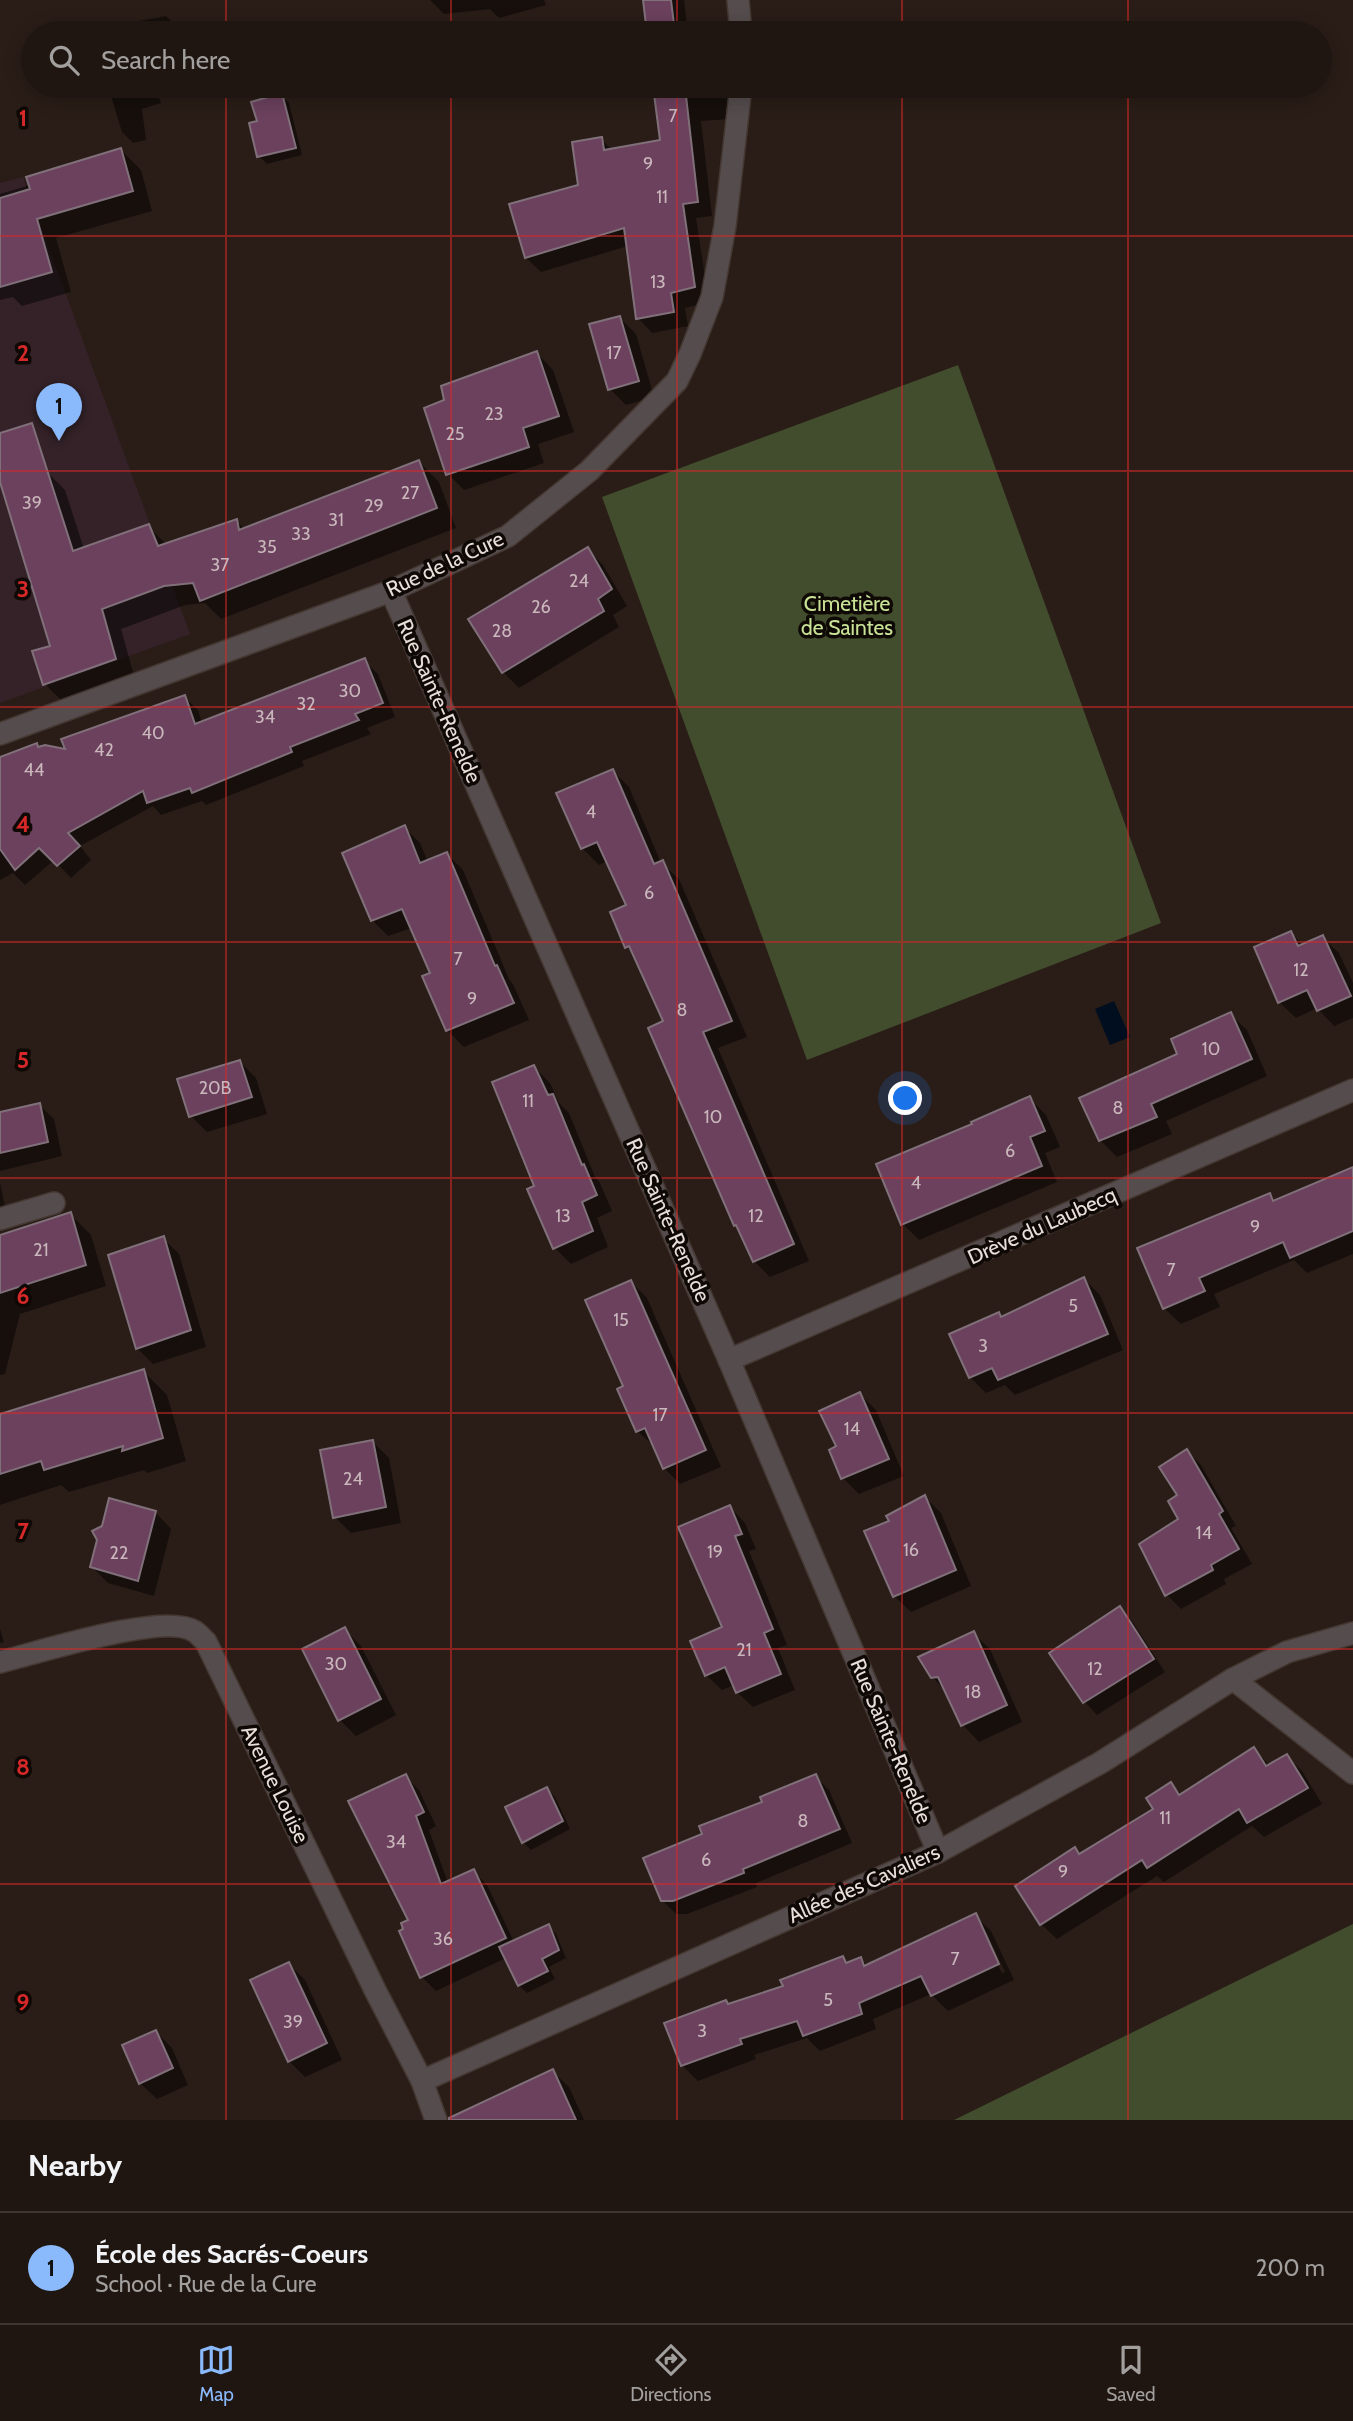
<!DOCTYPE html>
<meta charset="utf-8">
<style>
body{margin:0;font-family:Cabin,sans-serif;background:#281f1a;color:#f1f3f6}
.you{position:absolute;left:906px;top:1099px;width:24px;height:24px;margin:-18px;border:5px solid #fff;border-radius:50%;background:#1a73e8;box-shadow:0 0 0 10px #1a73e833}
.badge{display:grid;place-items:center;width:46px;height:46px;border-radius:50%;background:#8abafc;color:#111;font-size:23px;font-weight:700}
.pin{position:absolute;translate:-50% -58px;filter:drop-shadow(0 2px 4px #0008)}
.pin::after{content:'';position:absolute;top:37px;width:24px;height:21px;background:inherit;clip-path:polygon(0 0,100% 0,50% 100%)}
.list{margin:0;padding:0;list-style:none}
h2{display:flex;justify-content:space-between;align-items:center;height:91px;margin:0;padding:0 28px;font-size:30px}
h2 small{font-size:23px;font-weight:400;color:#a29f9f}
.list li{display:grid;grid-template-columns:46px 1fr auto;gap:21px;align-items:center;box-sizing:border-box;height:112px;padding:0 28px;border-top:2px solid #3d3531}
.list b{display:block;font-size:26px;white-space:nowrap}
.list p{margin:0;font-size:23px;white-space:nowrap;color:#a29f9f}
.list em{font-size:23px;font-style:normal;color:#a29f9f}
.icon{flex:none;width:38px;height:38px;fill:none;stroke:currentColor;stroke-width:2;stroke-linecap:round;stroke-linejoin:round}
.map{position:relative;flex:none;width:1353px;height:2120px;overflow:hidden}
.search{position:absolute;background:#201611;box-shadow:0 4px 18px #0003;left:21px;right:21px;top:21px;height:77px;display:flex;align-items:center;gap:18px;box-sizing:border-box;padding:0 24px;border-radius:38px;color:#a29f9f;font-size:26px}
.sheet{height:203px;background:#201611}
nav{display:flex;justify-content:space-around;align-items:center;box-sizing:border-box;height:98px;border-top:2px solid #3d3531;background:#201611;font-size:19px;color:#a29f9f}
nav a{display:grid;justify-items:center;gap:4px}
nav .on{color:#8abafc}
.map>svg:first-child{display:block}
.education{fill:#342228}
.green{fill:#424d2d}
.water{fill:#000e1f}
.shadow{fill:#0007;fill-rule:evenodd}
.building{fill:#6c415e;stroke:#80707a;stroke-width:2}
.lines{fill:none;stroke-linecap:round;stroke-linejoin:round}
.street-casing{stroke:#453832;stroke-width:24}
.street{stroke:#554d4d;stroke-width:21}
.grid{fill:none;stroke:#d62828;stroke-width:2;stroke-opacity:0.55}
.labels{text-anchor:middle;stroke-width:7;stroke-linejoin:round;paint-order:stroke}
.number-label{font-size:18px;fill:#c9b7bb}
.street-label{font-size:21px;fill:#e8deda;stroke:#0f0906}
.park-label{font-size:21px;fill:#c9e396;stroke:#0f0906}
.grid-label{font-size:23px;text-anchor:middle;font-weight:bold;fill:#d62828;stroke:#0f0906;stroke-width:7;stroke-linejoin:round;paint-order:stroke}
</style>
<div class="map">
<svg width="1353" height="2120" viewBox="0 0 1353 2120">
<rect width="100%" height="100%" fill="#2a1d17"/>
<polygon class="education" points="23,177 190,634 0,703 0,183"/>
<g class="green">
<polygon points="958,365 1161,923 807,1060 602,497"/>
<polygon points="1353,1924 1353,2120 954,2120"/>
</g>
<polygon class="water" points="1114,1001 1130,1037 1110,1045 1095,1009"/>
<g class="shadow">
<polygon points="430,0 544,0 546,5 499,18 490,9 444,14"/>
<polygon points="644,0 684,0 688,33 648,33"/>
<polygon points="166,16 177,27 178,33 78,32 95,29 95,27 102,28"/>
<polygon points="108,86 156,86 161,103 142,109 146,140 133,143 122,132"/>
<polygon points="655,86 734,86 732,119 701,121 712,216 696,218 709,302 685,308 688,326 652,333 638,318 628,246 541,272 526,258 580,186 601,139 612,150 662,142"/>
<polygon points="281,95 289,103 302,155 267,164 259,156 259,122"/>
<polygon points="121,150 141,170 152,211 56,238 71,292 22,306 13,297 0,300 0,194 30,185"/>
<polygon points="620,318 636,334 654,397 626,405 610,389"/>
<polygon points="537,353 553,370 574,432 538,444 544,463 464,490 448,474 446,401"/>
<polygon points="419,462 439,482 456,528 221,619 205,603 185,605 121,629 135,679 65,704 45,684 53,647 45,470 65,490 84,549 148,526 167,545 237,521 245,530"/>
<polygon points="587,549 603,565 627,606 613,615 619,627 519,688 503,672"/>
<polygon points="364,661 378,674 395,717 367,728 371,734 302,761 304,766 206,805 202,801 161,815 153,806 80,846 91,860 71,878 54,860 25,885 13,873 0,880 0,760 36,745 40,748 67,751 184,697 198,710 202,723"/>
<polygon points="613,771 629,787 661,863 679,879 747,1037 718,1048 809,1261 770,1277 754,1261 741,1231 735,1225 650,1029 665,1022 635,955 627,947 628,906 607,861 599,865 582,848 559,794"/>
<polygon points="404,827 420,843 428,862 447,854 463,870 509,979 513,984 529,1020 464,1047 447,1030 424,977 432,974 412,928 388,936 372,920"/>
<polygon points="1291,933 1303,945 1322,937 1339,953 1353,983 1353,1018 1334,1026 1317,1008 1296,1018 1279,1002"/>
<polygon points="1230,1014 1247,1030 1267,1076 1166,1121 1172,1134 1117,1157 1100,1140 1082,1099 1179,1055"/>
<polygon points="240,1062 256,1078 267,1114 207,1132 191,1116"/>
<polygon points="534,1067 550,1083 559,1103 569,1113 595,1177 600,1183 612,1211 597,1218 608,1247 571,1264 555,1248"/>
<polygon points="1029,1098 1046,1115 1060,1147 1045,1153 1057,1182 919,1240 903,1224 975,1125"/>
<polygon points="39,1105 54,1119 62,1156 0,1171 0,1113"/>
<polygon points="1353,1171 1353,1254 1307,1273 1294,1260 1214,1294 1220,1307 1181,1324 1164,1308 1269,1195 1276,1202"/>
<polygon points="0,1182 6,1212 0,1214"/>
<polygon points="70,1214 91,1235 106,1286 20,1314 5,1374 0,1375 0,1237"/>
<polygon points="163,1238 179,1254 206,1347 153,1364 137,1348"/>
<polygon points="1084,1279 1100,1295 1123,1350 1015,1395 1005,1385 986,1393 970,1377 998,1314 1002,1318"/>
<polygon points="631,1282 647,1298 721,1467 680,1484 664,1468 655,1447 637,1431 626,1386"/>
<polygon points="143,1371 167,1395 186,1461 147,1473 144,1470 69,1492 61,1485 0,1505 0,1416"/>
<polygon points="860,1394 876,1410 904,1476 859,1494 843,1478 839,1447"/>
<polygon points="373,1442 389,1458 401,1523 351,1533 335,1517"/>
<polygon points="1187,1451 1201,1465 1236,1526 1231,1528 1252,1564 1224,1579 1226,1584 1181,1609 1167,1595 1141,1544 1180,1520 1179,1496"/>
<polygon points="925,1497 941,1513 971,1586 911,1612 894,1596 891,1522"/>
<polygon points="730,1507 745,1523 756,1549 749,1551 787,1645 778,1648 795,1690 753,1707 737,1692 734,1685 722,1690 706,1675 724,1628"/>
<polygon points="155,1512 171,1529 154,1596 108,1583 92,1567"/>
<polygon points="1120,1608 1132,1621 1165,1672 1097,1715 1085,1702 1052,1654"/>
<polygon points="0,1629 4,1642 0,1643"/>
<polygon points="345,1630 361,1646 396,1715 356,1736 340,1720 305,1650"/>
<polygon points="973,1633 990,1649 1022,1722 979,1742 963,1725 947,1692 932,1677"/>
<polygon points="1254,1749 1270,1766 1286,1756 1302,1771 1322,1804 1264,1837 1252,1826 1164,1882 1157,1876 1057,1939 1041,1924 1080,1855 1155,1809 1171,1784 1182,1796"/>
<polygon points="405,1776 419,1790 436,1826 429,1830 448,1883 473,1871 487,1885 514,1942 548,1926 556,1934 566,1958 549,1967 555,1979 527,1993 519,1985 506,1958 436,1991 422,1977 401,1932 410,1920"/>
<polygon points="815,1776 829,1790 852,1843 756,1883 757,1887 687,1914 676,1914 662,1900 704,1835"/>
<polygon points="547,1789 555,1797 570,1829 531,1850 523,1842"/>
<path d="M 975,1916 L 991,1931 L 1014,1980 L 948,2011 L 931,1994 L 873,2019 L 876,2029 L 820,2051 L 807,2038 L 754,2055 L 756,2059 L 698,2081 L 682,2065 L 729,2006 L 785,1987 L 843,1958 L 849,1964 L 861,1959 L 868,1966 ZM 982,1932 L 986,1932 L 1005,1972 L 1002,1973 Z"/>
<polygon points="289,1964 305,1980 342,2060 305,2077 289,2061"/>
<polygon points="156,2032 172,2048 188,2085 157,2099 140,2083"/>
<polygon points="552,2071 569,2087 584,2120 493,2120"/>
</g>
<g class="building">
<polygon points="643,0 671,0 675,33 647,33"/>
<polygon points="653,86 685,87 698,202 683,204 695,287 671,293 674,312 636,319 624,228 525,258 509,204 578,185 572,142 602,137 604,150 660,140"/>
<polygon points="282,93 296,148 257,157 249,123 257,121 251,102"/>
<polygon points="121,148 133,191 37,219 52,272 0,287 0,198 30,189 26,177"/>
<polygon points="620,316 639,381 608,390 589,324"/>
<polygon points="537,351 559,416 523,428 529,447 446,475 424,408 444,400 441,386"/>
<polygon points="32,423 73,551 149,524 158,546 237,519 239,530 419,460 437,508 200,601 193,583 164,586 102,609 116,659 43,685 32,651 50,646 0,482 0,433"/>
<polygon points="588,547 612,589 598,599 604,611 502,673 468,619"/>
<polygon points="365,658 383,703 355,714 359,720 290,747 292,752 192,793 190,788 147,803 143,791 68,833 80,846 57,866 39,848 15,870 0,849 0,757 37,743 38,747 45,745 65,749 61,739 185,695 195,724"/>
<polygon points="613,769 654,864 663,860 732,1021 703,1032 794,1244 753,1262 736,1225 734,1226 648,1028 663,1021 629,946 625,948 610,912 626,905 597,842 581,849 556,793"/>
<polygon points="405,825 420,863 447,852 495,966 497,965 514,1003 446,1031 422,976 430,973 402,909 371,921 342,853"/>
<polygon points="1291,931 1298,946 1323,935 1351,996 1317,1011 1307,990 1278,1003 1254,947"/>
<polygon points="1231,1012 1252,1059 1151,1104 1157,1117 1099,1141 1079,1098 1177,1054 1171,1039"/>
<polygon points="240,1060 252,1097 189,1117 177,1079"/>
<polygon points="534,1065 548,1095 553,1094 582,1165 584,1164 597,1195 582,1202 593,1231 553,1249 527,1189 534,1186 492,1082"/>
<polygon points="1030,1096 1045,1131 1030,1137 1042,1166 901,1225 876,1164 972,1124 971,1122"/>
<polygon points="40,1103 48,1142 0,1153 0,1112"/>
<polygon points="1353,1167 1353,1231 1290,1258 1283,1242 1199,1278 1205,1291 1163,1309 1137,1248 1270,1193 1273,1201"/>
<polygon points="71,1212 86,1265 0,1293 0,1235"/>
<polygon points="164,1236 191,1330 136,1349 108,1255"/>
<polygon points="1084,1277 1108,1334 998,1380 992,1368 969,1378 949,1334 999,1312 1001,1317"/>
<polygon points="631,1280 706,1450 663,1469 645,1428 636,1432 617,1389 623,1386 585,1300"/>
<polygon points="144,1369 163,1438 122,1451 123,1446 44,1470 41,1461 0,1474 0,1414"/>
<polygon points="860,1392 889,1459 841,1479 829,1450 836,1446 819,1411"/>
<polygon points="373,1440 386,1507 333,1518 320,1450"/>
<polygon points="1187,1449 1223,1511 1219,1514 1239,1549 1211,1565 1213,1570 1165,1596 1139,1544 1178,1519 1168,1501 1177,1495 1159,1467"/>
<polygon points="925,1495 956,1570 893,1597 864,1531 889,1521 886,1516"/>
<polygon points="109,1498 156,1511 138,1581 90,1567 97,1540 92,1531 102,1526"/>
<polygon points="730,1505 742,1534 735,1536 773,1629 764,1633 781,1674 736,1693 725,1667 705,1676 690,1641 722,1627 678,1527"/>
<polygon points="1120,1606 1154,1659 1083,1703 1049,1653"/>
<polygon points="345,1627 381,1699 338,1721 302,1649"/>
<polygon points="974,1631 1007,1705 961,1726 938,1677 931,1678 918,1657"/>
<polygon points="1254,1747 1266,1766 1287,1754 1308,1788 1247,1823 1239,1809 1147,1868 1142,1860 1040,1925 1015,1886 1075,1847 1079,1854 1153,1809 1146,1798 1171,1782 1179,1795"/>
<polygon points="406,1774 424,1812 416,1816 441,1884 474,1869 506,1938 420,1978 399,1931 403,1929 401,1923 408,1920 348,1801"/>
<polygon points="816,1774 840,1829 743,1869 744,1873 673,1901 661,1901 643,1858 702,1834 699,1826 762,1802 760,1797"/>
<polygon points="547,1787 563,1821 522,1843 505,1807"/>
<polygon points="976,1913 999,1964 931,1996 921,1976 859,2003 862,2014 803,2036 797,2021 740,2039 742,2044 681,2066 664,2023 726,2000 728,2004 783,1986 780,1980 843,1956 846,1963 861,1957 864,1966"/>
<polygon points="549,1924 559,1950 542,1959 548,1971 518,1986 499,1947"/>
<polygon points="289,1962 327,2043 288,2062 250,1980"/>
<polygon points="156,2030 173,2068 139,2084 122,2045"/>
<polygon points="553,2069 576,2120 449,2120 449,2118"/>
</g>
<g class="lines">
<defs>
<g id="street">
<polyline points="738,0 741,33"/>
<polyline points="391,591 729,1360 938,1852"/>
<polyline points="0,734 391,591 508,536 589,471 677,381 690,354 712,297 725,226 741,86"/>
<polyline points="0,1219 54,1203"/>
<polyline points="729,1360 1353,1090"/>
<path d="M 0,1662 C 37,1653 163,1612 194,1631 C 198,1633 202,1638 206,1642 L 375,1990 L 422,2081 L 436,2120"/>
<polyline points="1233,1679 1353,1773"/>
<polyline points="422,2081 938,1852 1100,1763 1233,1679 1287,1652 1353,1633"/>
</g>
</defs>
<use href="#street" class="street-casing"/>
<use href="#street" class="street"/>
</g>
<path class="grid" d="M 226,0 L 226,33M 451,0 L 451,33M 677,0 L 677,33M 902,0 L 902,33M 1128,0 L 1128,33M 226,86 L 226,2120M 451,86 L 451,2120M 677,86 L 677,2120M 902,86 L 902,2120M 1128,86 L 1128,2120M 0,236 L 1353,236M 0,471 L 1353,471M 0,707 L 1353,707M 0,942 L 1353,942M 0,1178 L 1353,1178M 0,1413 L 1353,1413M 0,1649 L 1353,1649M 0,1884 L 1353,1884"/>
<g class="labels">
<g class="number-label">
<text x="673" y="122">7</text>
<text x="648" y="170">9</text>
<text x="662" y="203">11</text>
<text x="658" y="288">13</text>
<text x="614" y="359">17</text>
<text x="494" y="420">23</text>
<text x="455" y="440">25</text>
<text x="410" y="499">27</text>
<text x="32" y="509">39</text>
<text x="374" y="512">29</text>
<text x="336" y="526">31</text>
<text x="301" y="540">33</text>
<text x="267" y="553">35</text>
<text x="220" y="571">37</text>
<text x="579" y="587">24</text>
<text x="541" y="613">26</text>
<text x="502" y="637">28</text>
<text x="350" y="697">30</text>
<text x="306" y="710">32</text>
<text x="265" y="723">34</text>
<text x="153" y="739">40</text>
<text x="104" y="756">42</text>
<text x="34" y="776">44</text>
<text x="591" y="818">4</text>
<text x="649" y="899">6</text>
<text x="458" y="965">7</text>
<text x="1301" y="976">12</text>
<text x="472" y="1005">9</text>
<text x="682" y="1016">8</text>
<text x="1211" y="1055">10</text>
<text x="215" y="1094">20B</text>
<text x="528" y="1107">11</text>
<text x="1118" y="1114">8</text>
<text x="713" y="1123">10</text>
<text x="1010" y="1157">6</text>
<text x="916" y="1189">4</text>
<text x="563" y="1222">13</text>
<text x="756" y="1222">12</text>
<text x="1255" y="1233">9</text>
<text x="41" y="1256">21</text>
<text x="1171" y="1276">7</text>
<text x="1073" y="1312">5</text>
<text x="621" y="1326">15</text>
<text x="983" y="1352">3</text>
<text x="660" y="1421">17</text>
<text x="852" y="1435">14</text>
<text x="353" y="1485">24</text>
<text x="1204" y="1539">14</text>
<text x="911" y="1556">16</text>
<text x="715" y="1558">19</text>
<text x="119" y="1559">22</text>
<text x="744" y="1656">21</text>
<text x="336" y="1670">30</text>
<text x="1095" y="1675">12</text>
<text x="973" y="1698">18</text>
<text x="1165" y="1824">11</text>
<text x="803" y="1827">8</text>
<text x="396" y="1848">34</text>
<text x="706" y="1866">6</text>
<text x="1063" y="1878">9</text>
<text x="443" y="1945">36</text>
<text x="955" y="1965">7</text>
<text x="828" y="2006">5</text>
<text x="293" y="2028">39</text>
<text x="702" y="2037">3</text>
</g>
<g class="street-label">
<text transform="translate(445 564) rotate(-25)" y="7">Rue de la Cure</text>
<text transform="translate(439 701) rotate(66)" y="7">Rue Sainte-Renelde</text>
<text transform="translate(668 1220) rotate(66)" y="7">Rue Sainte-Renelde</text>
<text transform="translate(1042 1226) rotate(-24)" y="7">Drève du Laubecq</text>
<text transform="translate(891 1741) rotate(67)" y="7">Rue Sainte-Renelde</text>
<text transform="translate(275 1784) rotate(64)" y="7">Avenue Louise</text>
<text transform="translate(864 1884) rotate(-24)" y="7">Allée des Cavaliers</text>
</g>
<g class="park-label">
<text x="847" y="611">Cimetière<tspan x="847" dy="24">de Saintes</tspan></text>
</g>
</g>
<g class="grid-label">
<text x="23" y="126">1</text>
<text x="23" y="361">2</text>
<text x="23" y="597">3</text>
<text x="23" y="832">4</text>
<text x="23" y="1068">5</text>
<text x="23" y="1304">6</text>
<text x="23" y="1539">7</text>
<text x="23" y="1775">8</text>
<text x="23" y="2010">9</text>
</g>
</svg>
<div class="you"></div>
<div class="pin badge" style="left:59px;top:441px">1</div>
<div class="search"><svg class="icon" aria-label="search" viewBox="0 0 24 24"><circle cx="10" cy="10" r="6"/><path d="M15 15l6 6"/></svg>Search here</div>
</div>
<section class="sheet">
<h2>Nearby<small></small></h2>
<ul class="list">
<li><span class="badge">1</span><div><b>École des Sacrés-Coeurs</b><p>School · Rue de la Cure</p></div><em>200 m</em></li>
</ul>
</section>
<nav>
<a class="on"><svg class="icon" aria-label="map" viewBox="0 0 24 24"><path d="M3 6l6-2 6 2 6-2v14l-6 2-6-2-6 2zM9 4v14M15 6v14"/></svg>Map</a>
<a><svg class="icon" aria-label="directions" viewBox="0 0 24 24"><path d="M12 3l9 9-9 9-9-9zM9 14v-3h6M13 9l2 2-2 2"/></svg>Directions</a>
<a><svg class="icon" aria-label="saved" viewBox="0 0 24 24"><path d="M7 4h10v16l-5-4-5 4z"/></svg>Saved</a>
</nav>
